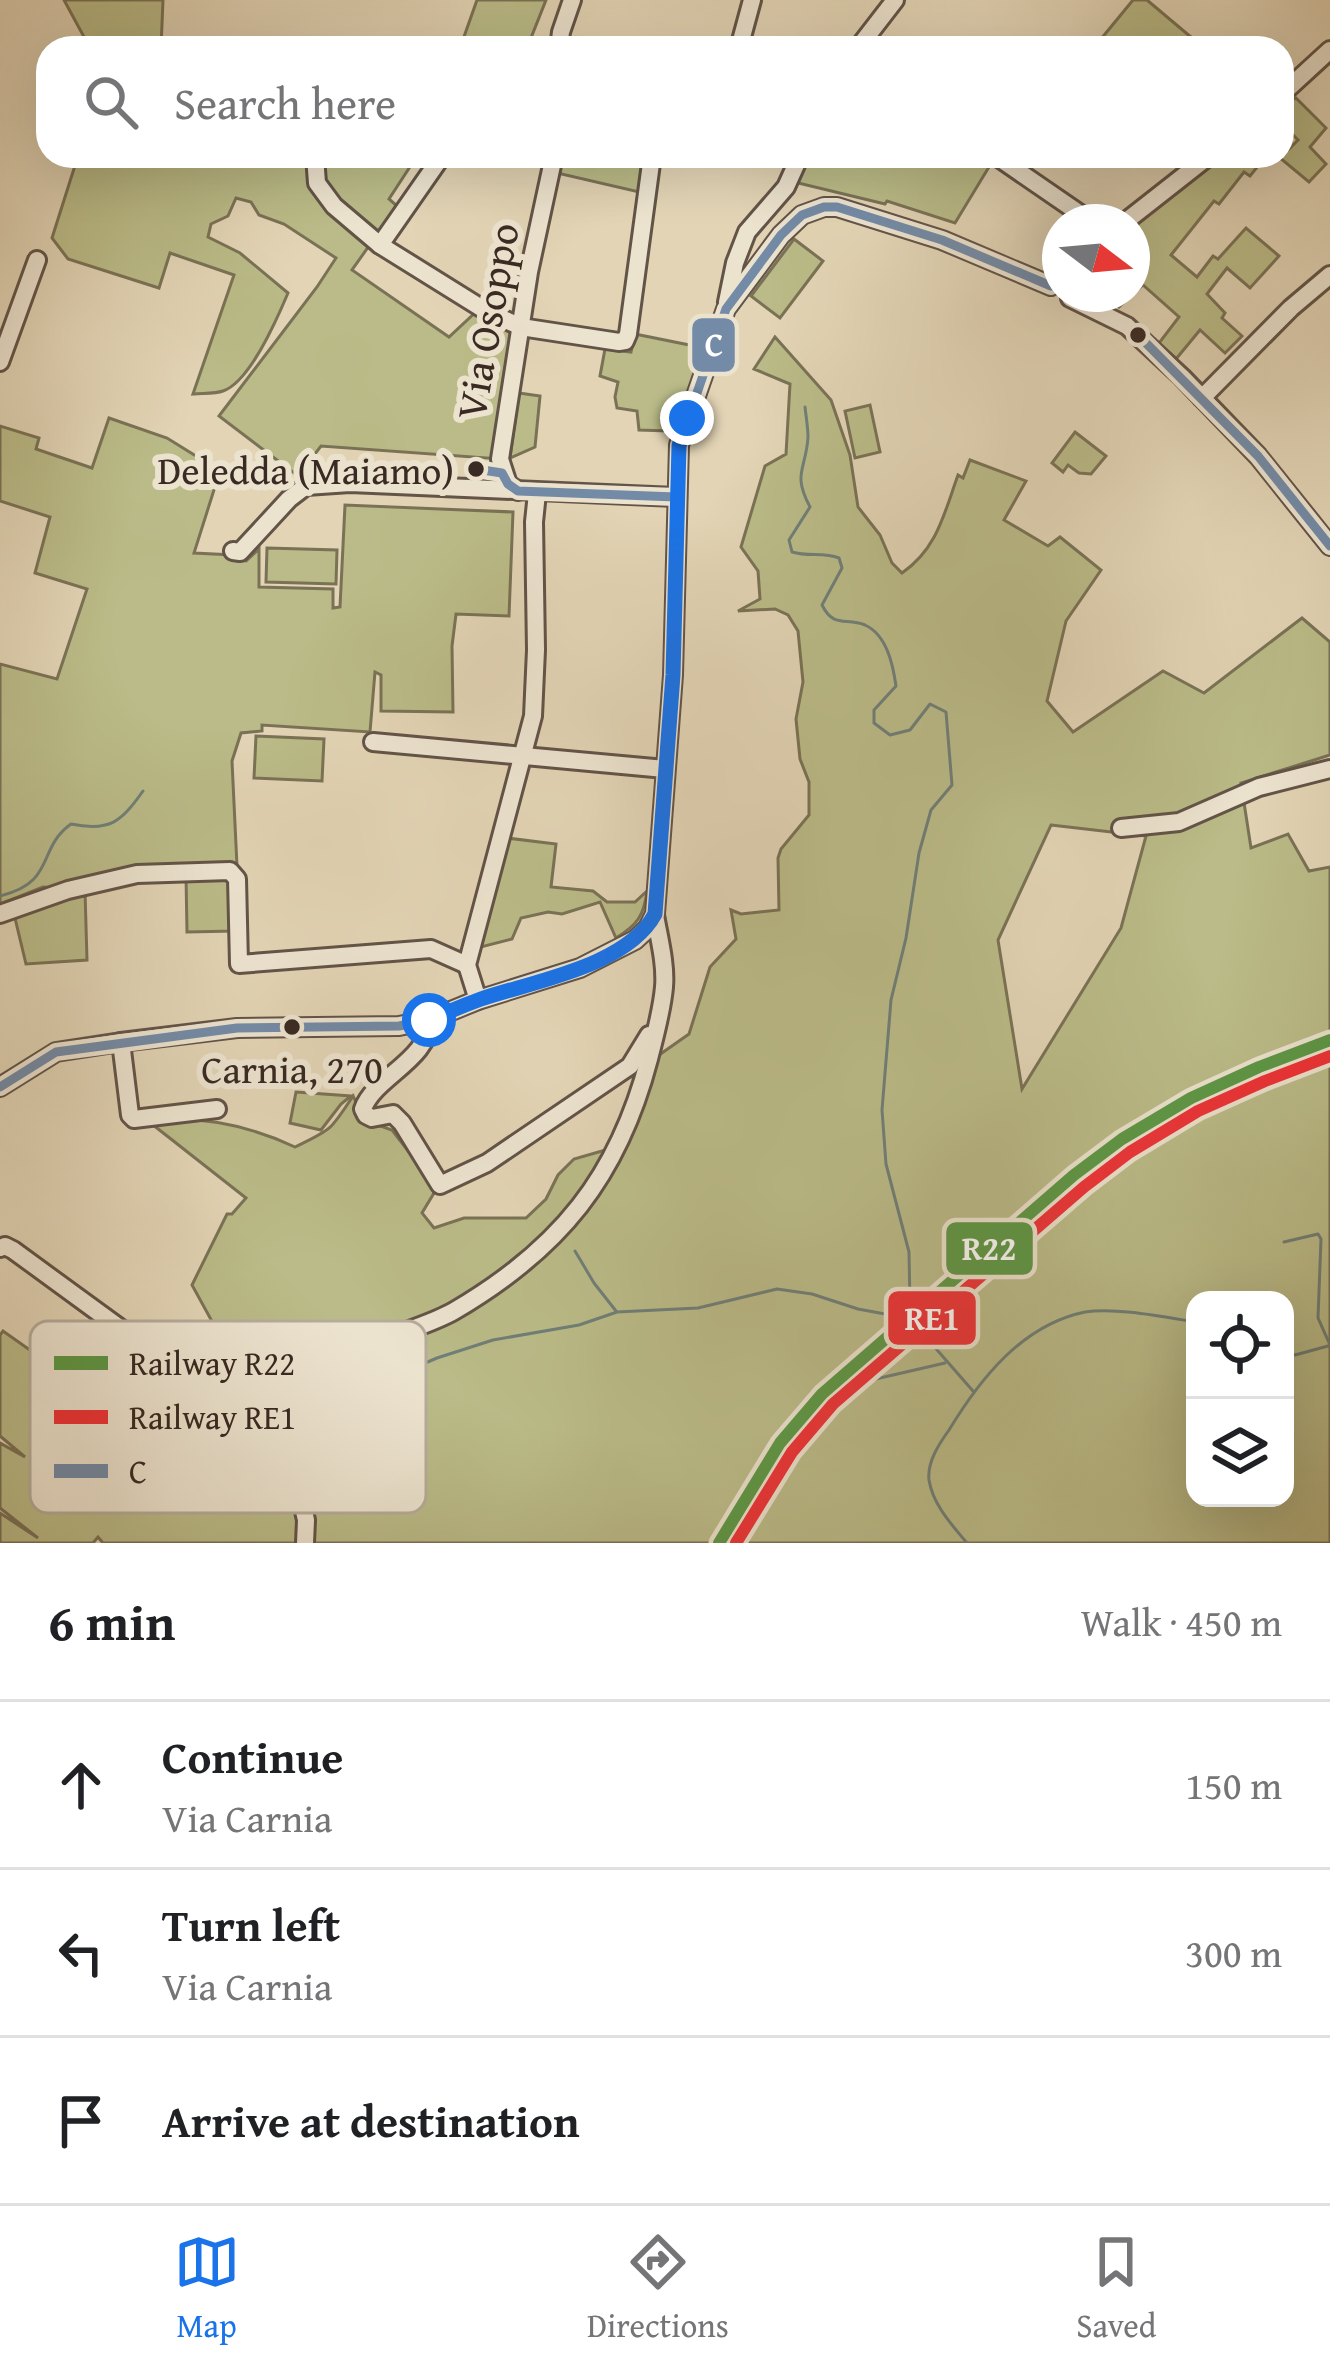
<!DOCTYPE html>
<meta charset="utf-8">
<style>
body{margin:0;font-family:"Gentium Book Plus",serif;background:#f6f6f6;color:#202124}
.controls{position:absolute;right:36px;bottom:36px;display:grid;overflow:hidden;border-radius:24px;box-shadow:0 12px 48px #0002}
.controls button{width:108px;height:108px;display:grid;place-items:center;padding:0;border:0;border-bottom:3px solid #e0e0e0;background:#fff;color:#202124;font:60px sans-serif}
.compass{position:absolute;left:1042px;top:204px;width:108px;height:108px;border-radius:50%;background:#fff;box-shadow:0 12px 48px #0002;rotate:106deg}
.stop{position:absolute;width:36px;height:36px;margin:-27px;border:9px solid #1a73e8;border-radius:50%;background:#fff}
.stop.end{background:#1a73e8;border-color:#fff;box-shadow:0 3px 12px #0008}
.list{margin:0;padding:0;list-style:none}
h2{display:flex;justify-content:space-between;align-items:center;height:156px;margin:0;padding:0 48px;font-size:51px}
h2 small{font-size:39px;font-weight:400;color:#757577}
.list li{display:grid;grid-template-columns:78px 1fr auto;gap:36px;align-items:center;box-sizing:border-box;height:168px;padding:0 48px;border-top:3px solid #e0e0e0}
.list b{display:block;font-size:45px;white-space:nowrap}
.list p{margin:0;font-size:39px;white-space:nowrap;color:#757577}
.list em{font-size:39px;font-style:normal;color:#757577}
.icon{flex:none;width:66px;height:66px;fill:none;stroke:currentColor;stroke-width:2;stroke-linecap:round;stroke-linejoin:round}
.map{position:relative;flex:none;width:1330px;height:1543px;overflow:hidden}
.search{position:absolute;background:#fff;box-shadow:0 12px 48px #0002;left:36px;right:36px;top:36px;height:132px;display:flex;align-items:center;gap:30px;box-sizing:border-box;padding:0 42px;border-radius:36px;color:#757577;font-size:45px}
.sheet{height:660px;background:#fff}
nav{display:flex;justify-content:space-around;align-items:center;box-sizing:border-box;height:168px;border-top:3px solid #e0e0e0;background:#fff;font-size:33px;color:#757577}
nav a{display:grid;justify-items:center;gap:6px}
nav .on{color:#1a73e8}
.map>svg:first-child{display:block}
.green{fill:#babb88;stroke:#7a7256;stroke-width:3;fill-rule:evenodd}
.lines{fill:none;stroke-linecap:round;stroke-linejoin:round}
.stream{stroke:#707f78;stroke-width:3}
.minor-casing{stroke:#635448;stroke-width:22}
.minor{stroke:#ece3cf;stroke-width:16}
.bus-1-casing{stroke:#ece3cf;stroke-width:18}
.bus-1{stroke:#738ba7;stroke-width:9}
.rail-1-casing{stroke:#ece3cf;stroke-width:21}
.rail-2-casing{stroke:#ece3cf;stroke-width:21}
.rail-1{stroke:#5d9846;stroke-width:12}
.rail-2{stroke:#ee3338;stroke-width:12}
.route{stroke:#1a73e8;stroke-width:15}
.bus-dot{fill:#392a23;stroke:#ece3cf;stroke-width:4.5}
.labels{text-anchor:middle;stroke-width:12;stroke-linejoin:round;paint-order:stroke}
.bus-label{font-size:39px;fill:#392a23;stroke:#ece3cf;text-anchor:end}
.street-label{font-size:42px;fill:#392a23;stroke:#ece3cf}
.key{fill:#ece3cf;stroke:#b6ac9b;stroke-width:3}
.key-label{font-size:33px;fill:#392a23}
.line-badge{stroke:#ece3cf;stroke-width:4.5}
.badge-label{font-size:33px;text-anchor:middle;font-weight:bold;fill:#fff}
</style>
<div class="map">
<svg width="1330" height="1543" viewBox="0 0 1330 1543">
<rect width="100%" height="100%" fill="#e2d4b5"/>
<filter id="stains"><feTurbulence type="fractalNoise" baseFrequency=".00167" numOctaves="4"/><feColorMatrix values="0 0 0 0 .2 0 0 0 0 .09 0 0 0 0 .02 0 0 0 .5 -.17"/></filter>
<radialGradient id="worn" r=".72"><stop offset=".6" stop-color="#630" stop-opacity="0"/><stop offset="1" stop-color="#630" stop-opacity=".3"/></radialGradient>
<g class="green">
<polygon points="64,0 163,0 161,48 90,48"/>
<polygon points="477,0 546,0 527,48 460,48"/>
<polygon points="1133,0 1147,0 1204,48 1115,48 1101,39"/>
<polygon points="1296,98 1326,128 1310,147 1326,164 1309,182 1280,158 1298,140 1282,124 1282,104"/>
<path d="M 78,156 L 417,156 L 389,199 L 397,206 L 352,270 L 449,337 L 478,310 L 521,327 L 500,459 L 321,446 L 298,476 L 219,416 L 317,287 L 336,258 L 284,224 L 259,215 L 251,202 L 236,198 L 228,216 L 211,224 L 208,237 L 240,253 L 288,293 C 277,319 250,382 223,391 C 215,394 202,393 193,394 L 234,275 L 170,253 L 159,288 L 68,259 L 52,238 Z"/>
<polygon points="563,156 645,156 639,192 557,173"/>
<polygon points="805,156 984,156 992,162 955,223 887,201 885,204 794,182"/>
<polygon points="1222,156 1266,156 1250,176 1244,172 1219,204 1214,201 1171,255 1197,277 1213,256 1218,259 1246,228 1279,256 1250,288 1227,268 1207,294 1225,313 1222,318 1242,336 1225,353 1200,330 1176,359 1159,343 1179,317 1143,285 1119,307 1106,295 1132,294 1132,225"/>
<polygon points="794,239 823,261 780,318 751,296"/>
<polygon points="635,334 704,348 680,417 669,431 639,430 637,411 617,408 615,397 618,382 600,376 605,349 631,352"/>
<path d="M 775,337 L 831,400 L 850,455 L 858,507 L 880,535 L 892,563 L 902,573 C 937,549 944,514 958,475 L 963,478 L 970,460 L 1026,481 L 1004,520 L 1048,546 L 1060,537 L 1101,570 L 1066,621 L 1047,701 L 1073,732 L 1163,671 L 1204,693 L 1302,618 L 1330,642 L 1330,755 L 1241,783 L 1251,848 L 1288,834 L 1309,871 L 1330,867 L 1330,1543 L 103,1543 L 98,1537 L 93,1543 L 0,1543 L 0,1513 L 38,1538 L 0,1508 L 0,1443 L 25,1457 L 0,1436 L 0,1335 L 3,1331 L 71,1379 L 147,1440 L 172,1408 L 214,1325 L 192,1285 L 227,1214 L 232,1214 L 246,1198 L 148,1121 C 200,1115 248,1125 295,1147 C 332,1129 330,1131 353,1096 L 366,1121 L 392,1130 L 429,1178 L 434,1193 L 422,1213 L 434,1228 L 464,1218 L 526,1218 L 546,1199 L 558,1175 L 574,1159 L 609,1149 L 636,1090 L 632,1074 L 689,1034 L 710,967 L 736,939 L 731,910 L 741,914 L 779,910 L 778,858 L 781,849 L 809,815 L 809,782 L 800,759 L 796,719 L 803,682 L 798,631 L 788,615 L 775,609 L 738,611 L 760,599 L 758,571 L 741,547 L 765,466 L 786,454 L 790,384 L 754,369 ZM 1051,825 L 1146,836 L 1121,928 L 1022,1089 L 998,940 ZM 1195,1300 L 1285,1300 L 1285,1498 L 1195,1498 Z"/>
<polygon points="519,393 540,396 535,447 510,458"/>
<polygon points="870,405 880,452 855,458 845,411"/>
<polygon points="109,418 167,438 220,471 194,553 234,555 246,561 259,549 259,587 333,589 333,608 340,607 345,505 513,512 509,616 456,614 452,646 453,712 381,711 381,675 375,672 370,732 262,725 262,731 241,733 232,761 237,866 132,870 56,888 43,887 0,904 0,664 57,679 87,589 35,573 50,517 0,501 0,426 39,438 36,449 92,468"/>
<polygon points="1075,432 1106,456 1091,474 1079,473 1068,465 1063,472 1052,463"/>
<polygon points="267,548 337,550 336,584 266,582"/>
<polygon points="256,736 324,739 322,781 254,778"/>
<path d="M 507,838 L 556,844 L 551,887 L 593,891 L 607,902 L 635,902 L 647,891 C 644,916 637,925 616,938 L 600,902 L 562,914 L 548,912 L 521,918 L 512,939 L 477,948 Z"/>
<polygon points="186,876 230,876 235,931 187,932"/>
<polygon points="85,891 87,960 26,964 14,914"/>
<polygon points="296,1092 351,1096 341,1104 321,1130 290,1123"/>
</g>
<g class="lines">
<g class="stream">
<path d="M 805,407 C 806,416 808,428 808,437 C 806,470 792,473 810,507 L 789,540 L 792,552 C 809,557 823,552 839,558 L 842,568 L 822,605 C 834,629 846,617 865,625 C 887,635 893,665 896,686 L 874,710 L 874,723 L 890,735 L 910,730 L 930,704 L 946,712 L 952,785 L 931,810 L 919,853 L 906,938 L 891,1000 L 882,1110 L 886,1164 L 909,1252 L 910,1304 L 913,1314"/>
<path d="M 0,896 C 57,882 36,849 71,824 C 110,832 121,822 143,791"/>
<polyline points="1284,1242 1318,1234 1321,1239 1318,1318 1330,1345"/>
<polyline points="575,1251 594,1283 616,1311"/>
<polyline points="1285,1351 1295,1355 1328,1346"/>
<polyline points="854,1384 945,1363"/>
<polyline points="364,1406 388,1379 437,1358 493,1340 579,1325 617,1312 698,1308 777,1289 812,1294 858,1309 885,1314 913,1314 931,1343 973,1391"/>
<path d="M 967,1543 C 952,1525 933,1505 929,1480 C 927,1462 939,1444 949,1430 C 980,1379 1022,1325 1085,1312 C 1115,1307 1164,1317 1195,1322"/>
</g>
<defs>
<g id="minor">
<polyline points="559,48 561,32 572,0"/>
<polyline points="739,48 752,0"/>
<polyline points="858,48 895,0"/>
<polyline points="1282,94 1330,50"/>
<polyline points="315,156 317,183 334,206 380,245 486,311 521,327 619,342 625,341 628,334 652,156"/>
<polyline points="996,156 1092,222"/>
<polyline points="1125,222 1209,156"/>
<polyline points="380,245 442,156"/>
<polyline points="1070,298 1127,326 1182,377 1258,456 1330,546"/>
<polyline points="727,302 735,263 747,232 786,187 800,156"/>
<polyline points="0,362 37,260"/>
<polyline points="1202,398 1291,308 1330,275"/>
<polyline points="518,491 508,484 500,459 529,272 554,156"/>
<polyline points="233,551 240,552 289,499 306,486 350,483 676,497"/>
<polyline points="373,742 665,769"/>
<polyline points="1121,828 1179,822 1259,787 1330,769"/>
<polyline points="0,914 68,890 137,874 230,871 237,879 239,964 431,949 467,965"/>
<polyline points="478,1000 467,965 533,716 536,650 534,522 537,493"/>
<path d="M 429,1020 C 431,1059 374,1077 363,1109 L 366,1115 L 372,1118 L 393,1114 L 402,1123 L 440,1185 L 487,1163 L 630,1066 L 649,1035"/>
<polyline points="121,1042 130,1115 134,1119 217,1109"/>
<polyline points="0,1087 56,1052 121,1042 237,1028 399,1026 429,1020 478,1000 580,968 635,940 648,928 655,914 673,675 679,445 726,309 781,235 802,215 824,207 837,207 942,240 1051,286"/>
<polyline points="0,1248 5,1246 13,1250 128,1334 160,1388 176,1394"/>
<path d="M 305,1543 L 306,1520 L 285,1429 C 305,1397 353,1355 387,1339 C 409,1329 433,1323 454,1311 C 560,1249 618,1177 649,1059 C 655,1035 662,1011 664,987 C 666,964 659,938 655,915"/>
</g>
</defs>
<use href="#minor" class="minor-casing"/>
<use href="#minor" class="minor"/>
<defs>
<g id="bus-1">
<polyline points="1138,335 1258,456 1330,546"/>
<polyline points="476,469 502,473 508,484 518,491 676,497"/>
<polyline points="0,1087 56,1052 237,1028 399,1026 429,1020 478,1000 580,968 635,940 648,928 655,914 673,675 679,445 726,309 781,235 802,215 824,207 837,207 942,240 1051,286"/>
</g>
</defs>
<use href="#bus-1" class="bus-1-casing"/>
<use href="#bus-1" class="bus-1"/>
<defs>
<polyline id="rail-1" points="719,1543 780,1443 822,1394 1074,1175 1122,1139 1191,1098 1259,1067 1330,1040"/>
<polyline id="rail-2" points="736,1543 792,1452 833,1404 1084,1187 1130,1152 1198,1111 1265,1081 1330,1056"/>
</defs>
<use href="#rail-1" class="rail-1-casing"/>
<use href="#rail-2" class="rail-2-casing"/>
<use href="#rail-1" class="rail-1"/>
<use href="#rail-2" class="rail-2"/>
</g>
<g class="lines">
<path class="route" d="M 429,1020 C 446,1013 464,1005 481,999 C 534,981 627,966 655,914 L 673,675 L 679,446 L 687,418"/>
</g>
<g class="bus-dot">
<circle cx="1138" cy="335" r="10"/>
<circle cx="476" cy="469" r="10"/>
<circle cx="292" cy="1027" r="10"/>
</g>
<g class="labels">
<g class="bus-label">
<text x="454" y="484">Deledda (Maiamo)</text>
<text x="292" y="1083" text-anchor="middle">Carnia, 270</text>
</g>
<g class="street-label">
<text transform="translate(487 321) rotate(-80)" y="15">Via Osoppo</text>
</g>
</g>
<rect x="30" y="1321" width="396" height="192" rx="18" class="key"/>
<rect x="54" y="1356" width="54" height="14" fill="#5d9846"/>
<rect x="54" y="1410" width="54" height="14" fill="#ee3338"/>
<rect x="54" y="1464" width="54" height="14" fill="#738ba7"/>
<g class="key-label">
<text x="129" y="1375">Railway R22</text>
<text x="129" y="1429">Railway RE1</text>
<text x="129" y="1483">C</text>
</g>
<g class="line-badge">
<rect x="690" y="316" width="47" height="58" rx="12" fill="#738ba7"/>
<rect x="944" y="1220" width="91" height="57" rx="12" fill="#5d9846"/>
<rect x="886" y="1289" width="92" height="58" rx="12" fill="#ee3338"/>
</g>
<g class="badge-label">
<text x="714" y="356">C</text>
<text x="989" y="1260">R22</text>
<text x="932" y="1330">RE1</text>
</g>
<rect width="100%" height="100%" filter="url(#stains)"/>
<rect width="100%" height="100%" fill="url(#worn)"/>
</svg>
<div class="controls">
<button><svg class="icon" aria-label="locate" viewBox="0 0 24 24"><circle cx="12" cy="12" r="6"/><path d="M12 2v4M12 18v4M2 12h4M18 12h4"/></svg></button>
<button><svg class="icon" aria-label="layers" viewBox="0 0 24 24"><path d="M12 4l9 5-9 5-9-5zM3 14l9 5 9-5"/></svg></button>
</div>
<svg class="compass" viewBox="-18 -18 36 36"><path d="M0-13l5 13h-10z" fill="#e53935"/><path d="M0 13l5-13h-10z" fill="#757577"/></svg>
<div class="stop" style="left:429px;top:1020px"></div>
<div class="stop end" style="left:687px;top:418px"></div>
<div class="search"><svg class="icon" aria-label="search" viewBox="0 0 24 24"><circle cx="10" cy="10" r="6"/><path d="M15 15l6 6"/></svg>Search here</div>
</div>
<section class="sheet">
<h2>6 min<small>Walk · 450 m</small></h2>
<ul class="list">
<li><svg class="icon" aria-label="ahead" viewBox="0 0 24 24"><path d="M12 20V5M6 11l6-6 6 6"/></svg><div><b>Continue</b><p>Via Carnia</p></div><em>150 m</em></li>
<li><svg class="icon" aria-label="left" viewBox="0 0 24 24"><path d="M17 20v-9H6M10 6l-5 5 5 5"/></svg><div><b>Turn left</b><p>Via Carnia</p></div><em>300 m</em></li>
<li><svg class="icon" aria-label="arrive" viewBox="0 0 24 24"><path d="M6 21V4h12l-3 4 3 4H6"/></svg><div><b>Arrive at destination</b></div></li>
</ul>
</section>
<nav>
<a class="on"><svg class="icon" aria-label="map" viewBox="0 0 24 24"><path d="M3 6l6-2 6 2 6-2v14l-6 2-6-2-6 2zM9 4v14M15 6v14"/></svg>Map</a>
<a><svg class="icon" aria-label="directions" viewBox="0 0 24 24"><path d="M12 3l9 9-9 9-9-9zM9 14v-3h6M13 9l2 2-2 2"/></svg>Directions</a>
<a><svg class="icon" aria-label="saved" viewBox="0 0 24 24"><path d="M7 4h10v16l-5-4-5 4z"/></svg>Saved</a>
</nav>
